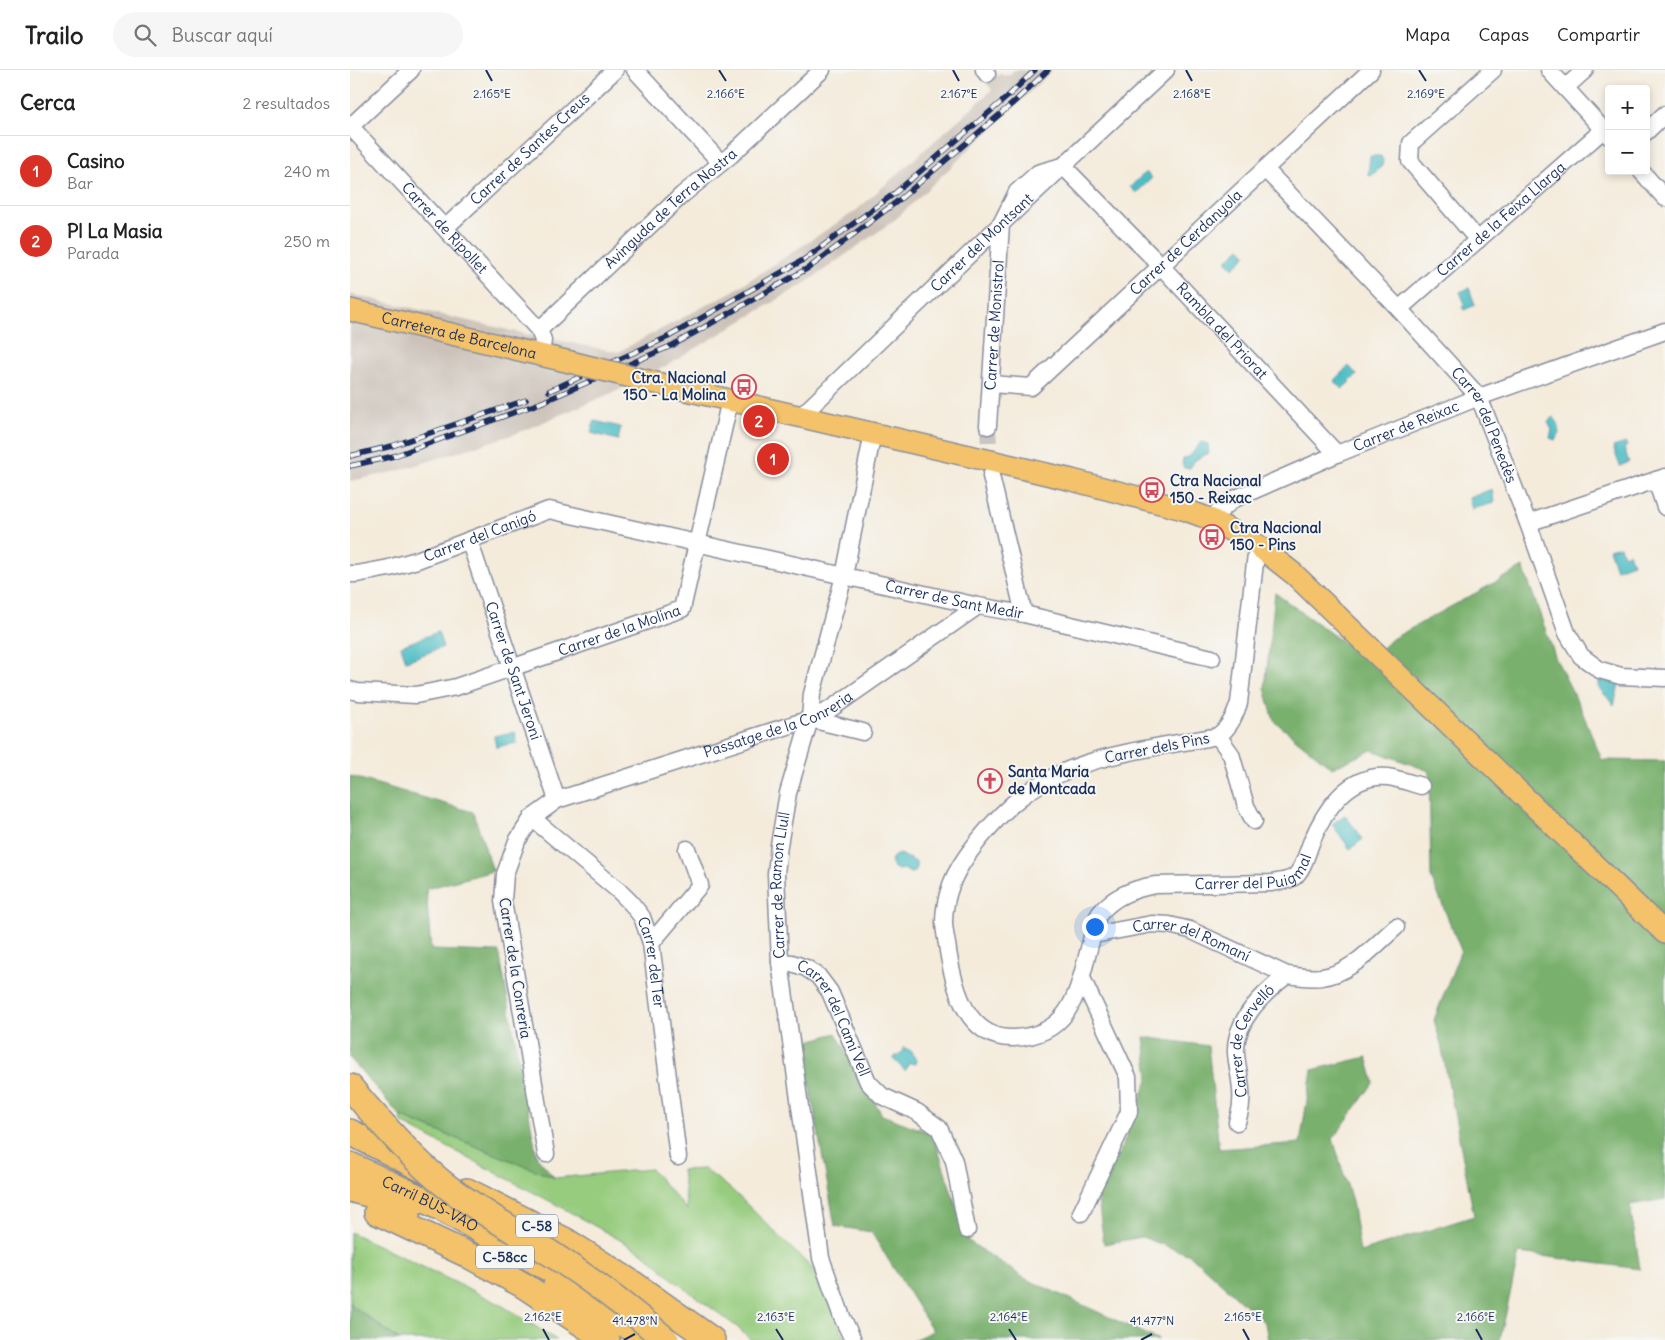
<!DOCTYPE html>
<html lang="es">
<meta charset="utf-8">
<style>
body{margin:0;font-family:Delius,sans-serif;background:#f6f6f6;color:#222}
.controls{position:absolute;right:15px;top:15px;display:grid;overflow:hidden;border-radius:5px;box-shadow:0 2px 8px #0003}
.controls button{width:45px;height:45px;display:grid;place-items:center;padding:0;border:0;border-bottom:1px solid #e0e0e0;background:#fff;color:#222;font:25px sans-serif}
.you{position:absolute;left:744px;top:856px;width:18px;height:18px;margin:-12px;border:4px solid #fff;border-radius:50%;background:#1a73e8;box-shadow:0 0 0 8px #1a73e833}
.badge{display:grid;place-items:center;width:32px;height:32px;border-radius:50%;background:#d93025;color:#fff;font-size:16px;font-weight:700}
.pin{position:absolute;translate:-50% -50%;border:2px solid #fff;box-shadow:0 1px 5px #0006}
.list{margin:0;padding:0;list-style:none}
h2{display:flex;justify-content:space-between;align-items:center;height:65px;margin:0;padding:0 20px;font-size:21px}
h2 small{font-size:16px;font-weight:400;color:#767676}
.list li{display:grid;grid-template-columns:32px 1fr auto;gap:15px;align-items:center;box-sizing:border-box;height:70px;padding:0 20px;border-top:1px solid #e0e0e0}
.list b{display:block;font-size:19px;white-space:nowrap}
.list p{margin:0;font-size:16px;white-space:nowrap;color:#767676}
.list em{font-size:16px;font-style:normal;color:#767676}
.icon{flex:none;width:28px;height:28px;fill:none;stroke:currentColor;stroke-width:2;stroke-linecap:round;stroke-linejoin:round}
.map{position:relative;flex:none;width:1315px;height:1270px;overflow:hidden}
header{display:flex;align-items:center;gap:30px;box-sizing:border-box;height:70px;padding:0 25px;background:#fff;border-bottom:1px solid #e0e0e0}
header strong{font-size:24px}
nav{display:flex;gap:28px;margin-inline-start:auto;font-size:18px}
.search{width:350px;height:45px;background:#f6f6f6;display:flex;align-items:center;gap:12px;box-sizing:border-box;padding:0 18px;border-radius:28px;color:#767676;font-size:19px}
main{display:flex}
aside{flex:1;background:#fff}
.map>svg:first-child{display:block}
.industrial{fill:#ccc2b9}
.green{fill:#97cc7e;stroke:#597e6e}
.forest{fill:#79b06d;stroke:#4a7066}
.water{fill:#50bec5;stroke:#367692}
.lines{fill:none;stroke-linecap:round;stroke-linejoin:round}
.minor-tunnel{stroke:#c9c5c2;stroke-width:16;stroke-dasharray:16 8;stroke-linecap:butt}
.minor-casing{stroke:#888d9c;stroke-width:19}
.major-casing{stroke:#888d9c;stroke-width:24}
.highway-casing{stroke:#888d9c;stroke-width:28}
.minor{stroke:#fff;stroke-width:16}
.major{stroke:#f3c26a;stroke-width:21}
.highway{stroke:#f3c26a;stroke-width:25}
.rail-casing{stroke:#1b2f5e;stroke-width:5.5}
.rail{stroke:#f6f6f2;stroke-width:4;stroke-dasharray:11;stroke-linecap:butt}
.major-bridge-casing{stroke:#888d9c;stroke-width:24;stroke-linecap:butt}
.highway-bridge-casing{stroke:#888d9c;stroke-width:28;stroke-linecap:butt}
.major-bridge{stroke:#f3c26a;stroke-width:21}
.highway-bridge{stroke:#f3c26a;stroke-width:25}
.ticks{fill:none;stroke:#1b2f5e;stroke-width:2}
.labels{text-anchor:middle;stroke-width:4;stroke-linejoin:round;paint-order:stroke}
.shield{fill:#f6f6f2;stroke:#5d6b8a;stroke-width:1}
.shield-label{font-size:14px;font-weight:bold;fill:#1b2f5e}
.street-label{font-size:15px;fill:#1b2f5e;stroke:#f6f6f2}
.poi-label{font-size:15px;font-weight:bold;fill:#1b2f5e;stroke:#f6f6f2;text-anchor:start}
.ticks-label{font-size:12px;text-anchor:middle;fill:#1b2f5e;stroke:#f6f6f2;stroke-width:4;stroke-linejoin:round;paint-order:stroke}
</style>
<header>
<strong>Trailo</strong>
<div class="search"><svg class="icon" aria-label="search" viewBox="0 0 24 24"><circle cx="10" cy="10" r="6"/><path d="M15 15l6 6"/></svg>Buscar aquí</div>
<nav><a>Mapa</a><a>Capas</a><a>Compartir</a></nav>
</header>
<main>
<aside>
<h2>Cerca<small>2 resultados</small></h2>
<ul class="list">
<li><span class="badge">1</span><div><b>Casino</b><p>Bar</p></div><em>240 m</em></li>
<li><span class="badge">2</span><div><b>Pl La Masia</b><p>Parada</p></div><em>250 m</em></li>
</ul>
</aside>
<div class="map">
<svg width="1315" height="1270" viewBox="0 0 1315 1270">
<rect width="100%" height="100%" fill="#f6f6f2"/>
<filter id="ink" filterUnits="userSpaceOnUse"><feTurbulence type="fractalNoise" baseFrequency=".02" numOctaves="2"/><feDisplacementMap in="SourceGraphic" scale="10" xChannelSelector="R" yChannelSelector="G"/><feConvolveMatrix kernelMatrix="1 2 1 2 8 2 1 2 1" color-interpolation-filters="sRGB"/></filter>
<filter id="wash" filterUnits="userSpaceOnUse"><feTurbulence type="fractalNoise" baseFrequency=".0096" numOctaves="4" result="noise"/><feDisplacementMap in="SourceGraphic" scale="20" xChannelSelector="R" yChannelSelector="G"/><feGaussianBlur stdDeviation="1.12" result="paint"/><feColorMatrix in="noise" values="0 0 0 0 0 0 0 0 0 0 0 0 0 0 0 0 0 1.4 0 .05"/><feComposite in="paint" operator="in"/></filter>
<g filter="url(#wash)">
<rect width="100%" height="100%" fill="#f4ebdb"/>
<polygon class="industrial" points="664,0 703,0 546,149 457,212 316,296 269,320 165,364 44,402 0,411 0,224 176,264 268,282 383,221 507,140 642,20 635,12 645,3 647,6 650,3 654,6 657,4 659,5"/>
<g class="green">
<polygon points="50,1046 205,1108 301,1099 337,1140 332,1100 354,1099 381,1119 469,1205 495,1270 401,1270 387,1257 325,1211 295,1184 209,1136 52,1053"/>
<polygon points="0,1162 148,1233 207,1270 49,1270 0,1233"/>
</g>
<g class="forest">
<polygon points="1173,497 1206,589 1231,639 1252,690 1315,691 1315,1129 1280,1135 1290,1199 1169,1183 1150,1270 918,1270 915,1253 840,1185 792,1167 754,1174 747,1122 772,1077 799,1007 794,967 858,976 869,1079 950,1073 962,1000 1017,987 1024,1012 983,1069 1002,1131 1010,1182 1124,1146 1091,974 1084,950 1111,880 1081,807 1079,701 1022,680 982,698 924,651 915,618 925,523 1019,591 1042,569"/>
<polygon points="0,706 123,742 143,801 76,819 81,880 149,882 187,1087 205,1108 50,1046 0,988"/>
<polygon points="486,963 532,1045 583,1064 617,1170 674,1208 809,1270 563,1270 583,1261 521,1162 485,1156 452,973"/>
<polygon points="0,1233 3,1237 49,1270 0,1270"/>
</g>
<g class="water">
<polygon points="1020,86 1031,86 1033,90 1032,96 1021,106 1018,105"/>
<polygon points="796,102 802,108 786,123 780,117"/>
<polygon points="890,178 897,185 883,198 876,191"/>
<polygon points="1119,218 1125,235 1114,240 1112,237 1115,234 1110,222"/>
<polygon points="999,296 1007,305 992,319 984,310"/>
<path d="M 1203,347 C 1210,352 1212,365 1205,370 L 1200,368 L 1202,360 L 1198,352 Z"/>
<polygon points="244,351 271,357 268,370 241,363"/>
<polygon points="851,372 858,374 859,383 845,390 840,398 834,398 832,394 833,389 840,386"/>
<polygon points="1276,373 1277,376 1274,378 1279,392 1270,396 1263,377"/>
<polygon points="1142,419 1144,433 1122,439 1119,428"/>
<polygon points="1270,476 1273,485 1279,483 1283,493 1266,499 1259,479"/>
<polygon points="88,562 93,577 56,591 51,576"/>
<polygon points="1250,609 1269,614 1264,635 1248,617"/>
<polygon points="165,662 167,673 146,677 144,666"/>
<polygon points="995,745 1013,769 1000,779 982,754"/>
<path d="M 550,784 L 566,792 L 567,797 L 565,802 L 560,803 L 554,799 L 548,800 L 543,797 C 539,791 542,785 550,784 Z"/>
<polygon points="553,977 561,981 566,990 565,994 559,993 555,1001 543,989 546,986 553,982"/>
</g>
</g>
<g filter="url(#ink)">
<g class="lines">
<polyline class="minor-tunnel" points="638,356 640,401"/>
<defs>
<g id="minor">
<polyline points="285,0 371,93"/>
<polyline points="634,0 637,4"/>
<polyline points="1199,0 1259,66"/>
<polyline points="1215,18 1235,0"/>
<path id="s1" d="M 0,56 L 189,260"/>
<polyline points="0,57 61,0"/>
<polyline points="1296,62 1315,44"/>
<path id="s2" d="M 713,96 L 811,196 L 987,384"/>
<path id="s3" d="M 915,99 L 1049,239 L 1129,327 L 1178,453 L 1217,563 L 1231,586 L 1250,600 L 1271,606 L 1315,608"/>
<polyline points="1291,101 1315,128"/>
<path id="s4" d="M 95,158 L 265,0"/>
<polyline points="1128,170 1060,91 1061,73 1143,0"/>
<path id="s5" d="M 1049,239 L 1253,60"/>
<path id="s6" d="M 191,285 L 193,270 L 189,260 L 332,125 L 381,85 L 472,0"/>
<path id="s7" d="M 641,314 L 681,317 L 1021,0"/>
<path id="s8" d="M 450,347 L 651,154 L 816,0"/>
<path id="s9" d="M 638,356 L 651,154 L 667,122 L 688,103 L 709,97"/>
<polyline points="641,406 674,544"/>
<polyline points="1306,410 1315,437"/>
<path id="s10" d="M 860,449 L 884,429 L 987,384 L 1129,327 L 1315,261"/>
<polyline points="1178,453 1315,407"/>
<path id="s11" d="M 119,470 L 207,730"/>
<path id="s12" d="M 907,475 L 889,633 C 884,647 880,657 868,666 C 801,679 726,684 671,727 C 648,745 611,787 601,815 C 597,826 594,839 594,852 C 594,861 597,872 598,881 C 604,918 617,970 664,968 C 724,965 728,918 741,871 C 743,862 744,851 750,843 C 764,826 786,818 806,815 L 921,813 C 928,812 938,811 944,807 C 953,800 957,783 961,773 C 974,741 998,703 1038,707 C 1049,709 1061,713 1071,716"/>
<path id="s13" d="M 0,504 L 7,504 L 39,498 L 67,490 L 199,440 L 628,536 L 674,544 L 862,588"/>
<path id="s14" d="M 0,620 L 8,622 L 66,625 L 106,617 L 332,539 L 380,330"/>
<polyline points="460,649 513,662"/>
<polyline points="868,666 881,684 896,736 904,751"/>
<path id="s15" d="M 182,748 L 269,821 L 281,833 L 292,847 L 301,873 L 328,1087"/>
<path id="s16" d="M 743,865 L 802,854 L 819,855 L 840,860 L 937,905"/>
<polyline points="301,873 350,815 337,779"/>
<path id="s17" d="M 430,892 L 442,893 L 456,898 L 468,906 L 480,922 L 518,1012 L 532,1026 L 567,1042 L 589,1058 L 604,1091 L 617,1160"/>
<path id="s18" d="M 887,1052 C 889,1045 891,1039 891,1033 C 893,1016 887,999 886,983 C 884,950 914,923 937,905 C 949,906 960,909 972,907 C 1001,904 1025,875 1046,857"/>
<path id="s19" d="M 196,1084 L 153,831 L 155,804 L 167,771 L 182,748 L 207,730 L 460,649 L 479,640 L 628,536"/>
<polyline points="731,1143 779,1042 778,1007 732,908"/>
<path id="s20" d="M 503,1270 L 492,1247 L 471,1188 L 430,892 L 426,804 L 429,775 L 438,723 L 460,649 L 462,624 L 494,506 L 523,363"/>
</g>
<g id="major">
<path id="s21" d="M 0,240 L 220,292"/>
<polyline points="302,312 722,410 833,439 860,449 907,475 944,504 1315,863"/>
</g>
<g id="highway">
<polyline points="0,1017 17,1037"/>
<polyline points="0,1062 74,1100"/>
<path id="s22" d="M 0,1095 L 91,1138 L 228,1215"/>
<polyline points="0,1119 25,1126 59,1139"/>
<polyline points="117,1121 216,1171 282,1213 362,1270"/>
<polyline points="27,1142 116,1184 173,1215 257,1270"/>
<polyline points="206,1215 302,1270"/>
</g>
</defs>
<use href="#minor" class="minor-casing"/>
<use href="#major" class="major-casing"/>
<use href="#highway" class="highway-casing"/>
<use href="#minor" class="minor"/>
<use href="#major" class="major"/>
<use href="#highway" class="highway"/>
<defs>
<g id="rail">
<polyline points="199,321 318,267 455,189 545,123 656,28 685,0"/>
<polyline points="0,386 42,376 176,330"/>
<polyline points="0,396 44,386 190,333 323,275 460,197 549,130 662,34 698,0"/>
</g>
</defs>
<use href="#rail" class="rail-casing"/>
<use href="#rail" class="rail"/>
<defs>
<polyline id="major-bridge" points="220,292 302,312"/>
<path id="highway-bridge" d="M 17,1037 C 42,1064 66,1092 95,1115 C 129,1141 167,1162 203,1185 C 243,1211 280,1239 316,1270"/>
</defs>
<use href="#major-bridge" class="major-bridge-casing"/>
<use href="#highway-bridge" class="highway-bridge-casing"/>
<use href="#major-bridge" class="major-bridge"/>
<use href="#highway-bridge" class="highway-bridge"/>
</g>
</g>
<path class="ticks" d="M 136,0 L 142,11M 369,0 L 376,11M 603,0 L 609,11M 836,0 L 842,11M 1069,0 L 1076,11M 193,1259 L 199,1270M 426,1259 L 433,1270M 659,1259 L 666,1270M 893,1259 L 899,1270M 1126,1259 L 1132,1270M 274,1270 L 285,1264M 791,1270 L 802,1264"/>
<defs>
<symbol id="bus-ring" viewBox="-11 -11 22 22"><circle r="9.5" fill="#f6f6f2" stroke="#d1495b" stroke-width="1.5"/><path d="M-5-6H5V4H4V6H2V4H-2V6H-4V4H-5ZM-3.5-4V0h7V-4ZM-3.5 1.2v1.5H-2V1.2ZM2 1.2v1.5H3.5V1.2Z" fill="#d1495b"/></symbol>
<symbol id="church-ring" viewBox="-11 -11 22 22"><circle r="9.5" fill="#f6f6f2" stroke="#d1495b" stroke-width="1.5"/><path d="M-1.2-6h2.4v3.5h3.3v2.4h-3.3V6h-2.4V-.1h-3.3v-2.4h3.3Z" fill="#d1495b"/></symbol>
</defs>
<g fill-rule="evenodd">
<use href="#bus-ring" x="380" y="303" width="28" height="28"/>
<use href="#bus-ring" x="788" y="406" width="28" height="28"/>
<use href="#bus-ring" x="848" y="453" width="28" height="28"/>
<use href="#church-ring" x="626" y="697" width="28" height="28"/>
</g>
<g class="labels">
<g class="shield">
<rect x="166" y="1144.5" width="42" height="23" rx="4"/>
<rect x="126" y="1175.5" width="58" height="23" rx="4"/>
</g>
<g class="shield-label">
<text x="187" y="1161">C-58</text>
<text x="155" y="1192">C-58cc</text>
</g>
<g class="street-label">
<text dy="5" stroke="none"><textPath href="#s4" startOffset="116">Carrer de Santes Creus</textPath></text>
<text dy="5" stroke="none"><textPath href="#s6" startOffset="205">Avinguda de Terra Nostra</textPath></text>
<text dy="5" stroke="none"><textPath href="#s5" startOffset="136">Carrer de la Feixa Llarga</textPath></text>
<text dy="5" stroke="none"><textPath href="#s1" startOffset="139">Carrer de Ripollet</textPath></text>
<text dy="5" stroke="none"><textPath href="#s8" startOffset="252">Carrer del Montsant</textPath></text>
<text dy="5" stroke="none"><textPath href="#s7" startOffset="252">Carrer de Cerdanyola</textPath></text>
<text dy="5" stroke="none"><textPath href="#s9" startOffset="101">Carrer de Monistrol</textPath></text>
<text dy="5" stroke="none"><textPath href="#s2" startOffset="229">Rambla del Priorat</textPath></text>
<text dy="5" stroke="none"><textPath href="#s21" startOffset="112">Carretera de Barcelona</textPath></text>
<text dy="5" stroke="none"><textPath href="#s10" startOffset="218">Carrer de Reixac</textPath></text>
<text dy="5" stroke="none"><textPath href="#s3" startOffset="340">Carrer del Penedès</textPath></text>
<text dy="5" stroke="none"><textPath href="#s13" startOffset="136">Carrer del Canigó</textPath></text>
<text dy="5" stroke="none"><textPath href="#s13" startOffset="625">Carrer de Sant Medir</textPath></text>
<text dy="5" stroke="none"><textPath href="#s14" startOffset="280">Carrer de la Molina</textPath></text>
<text dy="5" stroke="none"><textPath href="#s11" startOffset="138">Carrer de Sant Jeroni</textPath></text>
<text dy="5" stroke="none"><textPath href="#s19" startOffset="611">Passatge de la Conreria</textPath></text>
<text transform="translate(807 678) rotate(-11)" y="5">Carrer dels Pins</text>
<text dy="5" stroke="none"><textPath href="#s12" startOffset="1040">Carrer del Puigmal</textPath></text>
<text dy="5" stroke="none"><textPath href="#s20" startOffset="464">Carrer de Ramon Llull</textPath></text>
<text dy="5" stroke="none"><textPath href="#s16" startOffset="102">Carrer del Romaní</textPath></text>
<text dy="5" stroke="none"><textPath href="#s15" startOffset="195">Carrer del Ter</textPath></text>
<text transform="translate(165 898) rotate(81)" y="5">Carrer de la Conreria</text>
<text dy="5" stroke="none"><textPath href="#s17" startOffset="85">Carrer del Camí Vell</textPath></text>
<text dy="5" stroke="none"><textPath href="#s18" startOffset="86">Carrer de Cervelló</textPath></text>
<text dy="5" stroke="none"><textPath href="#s22" startOffset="89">Carril BUS-VAO</textPath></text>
</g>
<g class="poi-label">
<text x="376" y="313" text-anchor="end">Ctra. Nacional<tspan x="376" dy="17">150 - La Molina</tspan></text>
<text x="820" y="416">Ctra Nacional<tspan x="820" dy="17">150 - Reixac</tspan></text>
<text x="880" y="463">Ctra Nacional<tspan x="880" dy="17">150 - Pins</tspan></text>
<text x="658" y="707">Santa Maria<tspan x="658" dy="17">de Montcada</tspan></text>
</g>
</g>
<g class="ticks-label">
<text x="142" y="28">2.165°E</text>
<text x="376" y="28">2.166°E</text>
<text x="609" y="28">2.167°E</text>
<text x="842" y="28">2.168°E</text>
<text x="1076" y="28">2.169°E</text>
<text x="193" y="1251">2.162°E</text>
<text x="426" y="1251">2.163°E</text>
<text x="659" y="1251">2.164°E</text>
<text x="893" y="1251">2.165°E</text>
<text x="1126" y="1251">2.166°E</text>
<text x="285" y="1255">41.478°N</text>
<text x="802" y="1255">41.477°N</text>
</g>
</svg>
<div class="controls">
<button>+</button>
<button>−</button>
</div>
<div class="you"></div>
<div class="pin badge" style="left:423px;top:389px">1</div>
<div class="pin badge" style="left:409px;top:351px">2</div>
</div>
</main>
